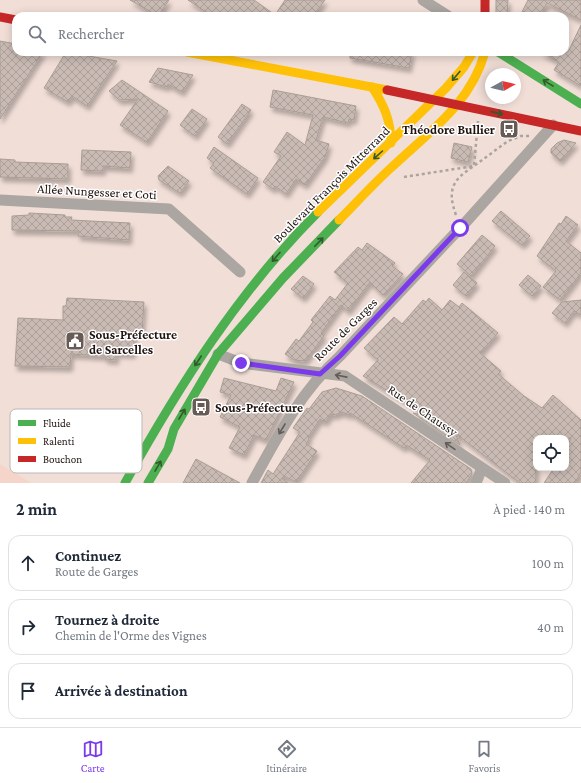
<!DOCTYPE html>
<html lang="fr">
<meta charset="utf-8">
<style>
body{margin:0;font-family:"Crimson Pro",serif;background:#f6f6f7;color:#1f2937}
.controls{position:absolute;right:12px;bottom:12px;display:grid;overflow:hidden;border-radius:8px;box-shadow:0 2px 10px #0003}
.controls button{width:36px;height:36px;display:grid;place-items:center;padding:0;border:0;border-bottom:1px solid #e0e1e3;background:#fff;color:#1f2937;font:20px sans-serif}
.compass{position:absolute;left:485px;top:68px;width:36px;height:36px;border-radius:50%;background:#fff;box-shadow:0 2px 10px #0003;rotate:82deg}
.stop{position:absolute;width:12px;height:12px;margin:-9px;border:3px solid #7c3aed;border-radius:50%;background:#fff}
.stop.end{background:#7c3aed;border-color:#fff;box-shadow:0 1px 4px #0008}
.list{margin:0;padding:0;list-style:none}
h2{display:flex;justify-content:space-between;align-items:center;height:52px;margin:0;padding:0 16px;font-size:17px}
h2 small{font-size:13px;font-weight:400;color:#747a83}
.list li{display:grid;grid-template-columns:26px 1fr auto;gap:12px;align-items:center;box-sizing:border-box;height:56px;margin:0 8px 8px;padding:0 8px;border:1px solid #e0e1e3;border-radius:12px}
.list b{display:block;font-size:15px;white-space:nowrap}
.list p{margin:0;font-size:13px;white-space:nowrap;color:#747a83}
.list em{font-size:13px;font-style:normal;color:#747a83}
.icon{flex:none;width:22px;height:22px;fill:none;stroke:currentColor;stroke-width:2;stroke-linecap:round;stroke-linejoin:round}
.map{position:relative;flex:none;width:581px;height:483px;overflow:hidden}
.search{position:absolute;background:#fff;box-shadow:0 2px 10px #0003;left:12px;right:12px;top:12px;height:44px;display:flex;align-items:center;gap:10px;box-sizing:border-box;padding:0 14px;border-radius:12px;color:#747a83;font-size:15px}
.sheet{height:244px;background:#fff}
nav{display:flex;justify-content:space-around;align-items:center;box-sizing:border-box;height:56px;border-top:1px solid #e0e1e3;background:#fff;font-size:11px;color:#747a83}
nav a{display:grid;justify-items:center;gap:2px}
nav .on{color:#7c3aed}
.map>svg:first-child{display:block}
.built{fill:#f5d5c9}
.building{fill:url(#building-cross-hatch);stroke:#aa9d96;filter:url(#shadow)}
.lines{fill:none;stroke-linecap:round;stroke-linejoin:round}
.path{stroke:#aba39f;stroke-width:2.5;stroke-dasharray:3 3;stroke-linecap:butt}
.street{stroke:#aba6a1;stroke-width:11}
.fast{stroke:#4caf50;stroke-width:9}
.slow{stroke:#ffc107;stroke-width:9}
.jam{stroke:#c62828;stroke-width:9}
.oneway{stroke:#33592c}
.oneway2{stroke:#655c58}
.route{stroke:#7c3aed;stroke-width:5}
.labels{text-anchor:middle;stroke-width:3;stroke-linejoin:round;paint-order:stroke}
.poi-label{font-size:13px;font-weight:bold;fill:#1f130f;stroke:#fff;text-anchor:start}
.street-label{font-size:13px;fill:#1f130f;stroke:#fff}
.key{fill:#fff;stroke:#bcb8b7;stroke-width:1}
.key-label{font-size:11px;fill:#1f130f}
</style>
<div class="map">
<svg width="581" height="483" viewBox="0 0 581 483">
<defs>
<pattern id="building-cross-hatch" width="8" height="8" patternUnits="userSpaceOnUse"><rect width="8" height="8" fill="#c9bbb4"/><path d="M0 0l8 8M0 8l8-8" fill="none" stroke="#aca09a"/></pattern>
<filter id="shadow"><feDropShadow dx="2.5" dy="4.5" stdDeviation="2" flood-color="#0004"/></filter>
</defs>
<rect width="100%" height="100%" fill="#f1ded7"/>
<polygon class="built" points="0,464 31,483 0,483"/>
<g class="building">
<polygon points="130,0 169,0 158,16"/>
<polygon points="188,0 254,0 275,15 285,0 325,0 313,16 212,16"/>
<polygon points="496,0 508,0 507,16 496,16"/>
<polygon points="528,0 581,0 581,20 547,3 540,16 520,16"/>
<polygon points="581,25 581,86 554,70 559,62 541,52 568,52"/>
<polygon points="0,41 16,44 16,52 43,52 0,119"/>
<polygon points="66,52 117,61 87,106 72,96 68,102 44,88"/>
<polygon points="350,52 412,52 409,68 350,58"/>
<polygon points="158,68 193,75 182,92 168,84 167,87 149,82"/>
<polygon points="122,80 168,111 147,142 120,125 138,99 119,100 109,91"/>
<polygon points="273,90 356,106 354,120 349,119 348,123 323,117 316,140 329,144 325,157 305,185 296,179 286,194 275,186 273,189 263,182 281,156 274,152 287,132 305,145 313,115 270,107"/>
<polygon points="242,104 251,110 227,144 218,137"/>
<polygon points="192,109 207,119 195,136 180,125"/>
<polygon points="564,140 576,143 560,161 551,153 551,149 557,143"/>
<polygon points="454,143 472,147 468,162 451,158"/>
<polygon points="214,147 258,178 247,194 210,168 214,163 207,158"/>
<polygon points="82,150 131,152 130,168 103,166 103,171 81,170"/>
<polygon points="0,159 15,160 15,162 68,164 68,179 0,177"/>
<polygon points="168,166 189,181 180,193 159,180 158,176"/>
<polygon points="501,211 530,236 522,245 492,221"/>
<polygon points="29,213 65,215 65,217 72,217 71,220 130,223 129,240 78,236 78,231 12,230 12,216 29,215"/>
<polygon points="566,216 578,225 566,241 581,253 581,273 560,300 543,287 556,271 537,256 559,223 561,224"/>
<polygon points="482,235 495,246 471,276 457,264"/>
<polygon points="367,243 395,263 392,266 403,274 383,295 370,282 348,311 341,305 321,333 324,336 305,361 294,360 285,354 296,339 299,341 313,322 311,320 330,296 335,300 348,283 334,272 358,247 362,250"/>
<polygon points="464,272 477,283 466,296 453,285"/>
<polygon points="528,275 541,286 532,296 519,285"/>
<polygon points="303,276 314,284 303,298 291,289"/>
<polygon points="67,298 144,302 142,331 135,330 133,354 116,353 116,360 105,359 105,356 71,354 70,367 15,366 18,318 63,320 63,306 66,306"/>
<polygon points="429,298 442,310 450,300 459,307 462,303 498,333 480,353 501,371 498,374 524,396 542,408 553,395 581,420 581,472 575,483 544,483 554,468 566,468 566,447 571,438 536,438 536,483 520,483 455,433 460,445 413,413 417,414 420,410 363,376 378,360 364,348 394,317 402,324 423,300 426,302"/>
<polygon points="581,300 581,315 574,311 565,323 552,313 562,302"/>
<polygon points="224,378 276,391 281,378 294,382 266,440 254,435 244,455 229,448 240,427 220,417 231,395 220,392"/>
<polygon points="336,388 362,396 471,469 472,474 466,483 411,483 430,460 406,445 404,448 350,413 349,415 342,412 335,415 331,414 325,422 320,419 308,437 309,439 306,444 317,451 296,482 284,476 282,479 288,483 261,483 268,470 273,474 300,432 293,428 307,408 309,409 322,392"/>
<polygon points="196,459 240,483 183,483"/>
</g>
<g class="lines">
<g class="path">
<polyline points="404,177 474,166 508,141 521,136 529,136"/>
<path d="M 456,215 C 447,190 452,180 474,166 L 478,121"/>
</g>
<g class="street">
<polyline points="423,0 448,16"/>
<polyline points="0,200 169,209 240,272"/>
<polyline points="465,223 553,125"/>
<polyline points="218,354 241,363 345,376 505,483"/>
<path d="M 252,483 C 277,437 301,391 340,356 L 460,228"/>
<polyline points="476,483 482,468"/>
</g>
<g class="fast">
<polyline points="498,52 581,104"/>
<path d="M 125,483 C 179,386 239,291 318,212"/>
<polyline points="148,483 168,449 174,429 218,354 283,278 339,220"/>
</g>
<g class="slow">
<polyline points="187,52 387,90"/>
<path d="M 372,87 C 384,105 391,121 391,143"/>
<polyline points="318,212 446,88 464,67 473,52"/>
<path d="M 339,220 C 357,202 374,183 393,166 C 430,131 471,103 485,52"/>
</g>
<g class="jam">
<polyline points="485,0 485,16"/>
<polyline points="0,17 16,20"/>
<polyline points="387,90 581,131"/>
</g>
</g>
<defs><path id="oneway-shaft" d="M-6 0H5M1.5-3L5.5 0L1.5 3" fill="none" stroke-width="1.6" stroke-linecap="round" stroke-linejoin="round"/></defs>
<g class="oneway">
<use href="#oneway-shaft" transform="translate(456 76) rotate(130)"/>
<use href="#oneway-shaft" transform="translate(548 83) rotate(-148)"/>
<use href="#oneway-shaft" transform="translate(497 113) rotate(13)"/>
<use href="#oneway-shaft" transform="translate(378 155) rotate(138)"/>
<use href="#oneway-shaft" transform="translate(319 242) rotate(-46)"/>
<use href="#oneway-shaft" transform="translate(276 257) rotate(131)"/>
<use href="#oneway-shaft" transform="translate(198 361) rotate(123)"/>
<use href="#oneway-shaft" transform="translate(182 414) rotate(-59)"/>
<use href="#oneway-shaft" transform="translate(158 466) rotate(-60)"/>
</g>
<g class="oneway2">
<use href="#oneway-shaft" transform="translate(341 376) rotate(-169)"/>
<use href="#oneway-shaft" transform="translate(282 429) rotate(121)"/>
<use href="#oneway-shaft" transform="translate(450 446) rotate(-145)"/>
</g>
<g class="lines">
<polyline class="route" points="241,363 320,374 340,356 460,228"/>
</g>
<defs>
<symbol id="bus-square" viewBox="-11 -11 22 22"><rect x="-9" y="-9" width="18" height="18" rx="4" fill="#685a55" stroke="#fff"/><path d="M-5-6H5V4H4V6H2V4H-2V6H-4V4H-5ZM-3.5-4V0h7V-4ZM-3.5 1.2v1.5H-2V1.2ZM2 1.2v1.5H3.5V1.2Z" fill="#fff"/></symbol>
<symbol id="civic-square" viewBox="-11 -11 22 22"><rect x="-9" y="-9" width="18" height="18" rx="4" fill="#685a55" stroke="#fff"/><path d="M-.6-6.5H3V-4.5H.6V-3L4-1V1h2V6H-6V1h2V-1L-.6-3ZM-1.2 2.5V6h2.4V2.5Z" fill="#fff"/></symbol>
</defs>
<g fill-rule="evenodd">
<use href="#bus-square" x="498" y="118" width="22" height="22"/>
<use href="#civic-square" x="64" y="330" width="22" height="22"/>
<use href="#bus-square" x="190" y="396" width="22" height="22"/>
</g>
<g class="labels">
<g class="poi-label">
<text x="495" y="134" text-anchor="end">Théodore Bullier</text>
<text x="89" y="339">Sous-Préfecture<tspan x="89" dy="15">de Sarcelles</tspan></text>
<text x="215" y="412">Sous-Préfecture</text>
</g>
<g class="street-label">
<text transform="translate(331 184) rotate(-45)" y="5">Boulevard François Mitterrand</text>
<text transform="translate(97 191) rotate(3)" y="5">Allée Nungesser et Coti</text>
<text transform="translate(345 329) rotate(-45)" y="5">Route de Garges</text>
<text transform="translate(423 410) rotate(34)" y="5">Rue de Chaussy</text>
</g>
</g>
<rect x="10" y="409" width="132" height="64" rx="6" class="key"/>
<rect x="18" y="420" width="18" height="6" fill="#4caf50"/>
<rect x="18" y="438" width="18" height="6" fill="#ffc107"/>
<rect x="18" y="456" width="18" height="6" fill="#c62828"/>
<g class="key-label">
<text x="43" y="427">Fluide</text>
<text x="43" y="445">Ralenti</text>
<text x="43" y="463">Bouchon</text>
</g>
</svg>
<div class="controls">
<button><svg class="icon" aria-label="locate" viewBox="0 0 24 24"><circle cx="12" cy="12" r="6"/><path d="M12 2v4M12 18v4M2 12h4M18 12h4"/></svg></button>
</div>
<svg class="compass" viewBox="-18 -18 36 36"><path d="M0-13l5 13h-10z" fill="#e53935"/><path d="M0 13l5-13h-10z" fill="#747a83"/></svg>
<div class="stop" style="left:460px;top:228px"></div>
<div class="stop end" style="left:241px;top:363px"></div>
<div class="search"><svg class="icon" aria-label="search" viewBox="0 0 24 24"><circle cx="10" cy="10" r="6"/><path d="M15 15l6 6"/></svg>Rechercher</div>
</div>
<section class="sheet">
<h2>2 min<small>À pied · 140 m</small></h2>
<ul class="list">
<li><svg class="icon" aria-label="ahead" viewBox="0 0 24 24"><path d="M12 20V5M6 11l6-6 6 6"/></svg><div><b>Continuez</b><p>Route de Garges</p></div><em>100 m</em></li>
<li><svg class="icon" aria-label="right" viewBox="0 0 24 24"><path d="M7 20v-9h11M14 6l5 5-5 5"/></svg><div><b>Tournez à droite</b><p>Chemin de l'Orme des Vignes</p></div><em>40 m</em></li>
<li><svg class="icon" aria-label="arrive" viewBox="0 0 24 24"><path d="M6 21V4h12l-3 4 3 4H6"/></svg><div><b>Arrivée à destination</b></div></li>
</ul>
</section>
<nav>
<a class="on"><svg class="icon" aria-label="map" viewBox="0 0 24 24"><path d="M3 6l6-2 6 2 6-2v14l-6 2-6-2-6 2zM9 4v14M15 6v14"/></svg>Carte</a>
<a><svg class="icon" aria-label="directions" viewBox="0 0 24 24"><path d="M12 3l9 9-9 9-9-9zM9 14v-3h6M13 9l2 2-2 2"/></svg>Itinéraire</a>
<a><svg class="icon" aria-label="saved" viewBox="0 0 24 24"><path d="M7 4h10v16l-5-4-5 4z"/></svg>Favoris</a>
</nav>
